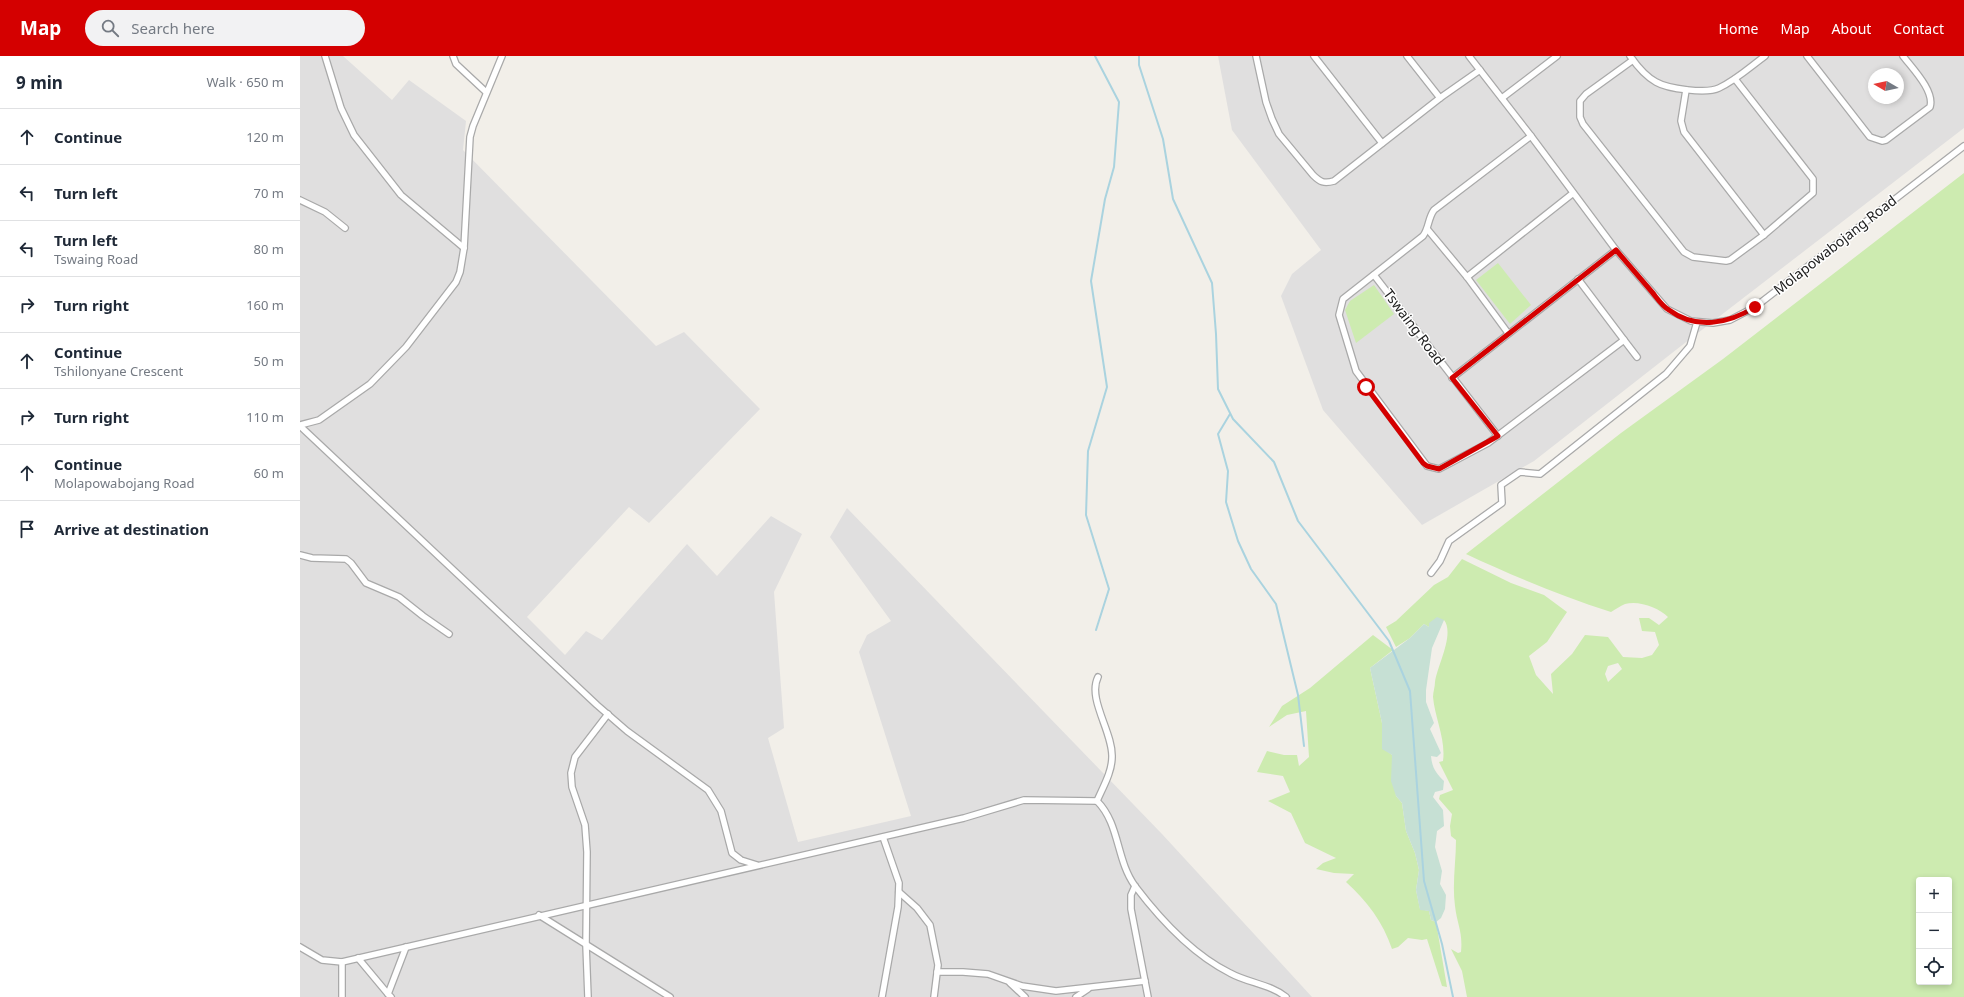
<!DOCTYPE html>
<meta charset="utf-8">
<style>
body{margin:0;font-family:"Noto Sans",sans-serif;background:#f2f2f3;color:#1f2937}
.controls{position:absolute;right:12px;bottom:12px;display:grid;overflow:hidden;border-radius:4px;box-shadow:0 2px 6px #0003}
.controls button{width:36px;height:36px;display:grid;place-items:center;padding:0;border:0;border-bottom:1px solid #e0e1e3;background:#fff;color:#1f2937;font:20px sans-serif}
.compass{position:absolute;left:1568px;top:12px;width:36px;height:36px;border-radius:50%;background:#fff;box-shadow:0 2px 6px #0003;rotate:279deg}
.stop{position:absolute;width:12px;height:12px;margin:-9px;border:3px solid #d40000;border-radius:50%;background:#fff}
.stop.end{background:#d40000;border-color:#fff;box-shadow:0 1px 4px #0008}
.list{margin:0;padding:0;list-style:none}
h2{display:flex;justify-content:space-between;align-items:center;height:52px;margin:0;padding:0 16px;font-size:17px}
h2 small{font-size:13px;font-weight:400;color:#747a83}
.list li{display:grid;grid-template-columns:26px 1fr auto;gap:12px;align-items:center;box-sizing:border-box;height:56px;padding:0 16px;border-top:1px solid #e0e1e3}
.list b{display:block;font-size:15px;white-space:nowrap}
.list p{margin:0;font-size:13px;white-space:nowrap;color:#747a83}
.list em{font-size:13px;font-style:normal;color:#747a83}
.icon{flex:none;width:22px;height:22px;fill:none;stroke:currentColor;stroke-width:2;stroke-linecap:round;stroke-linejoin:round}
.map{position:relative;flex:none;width:1664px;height:941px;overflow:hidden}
header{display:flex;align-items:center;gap:24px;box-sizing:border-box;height:56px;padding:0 20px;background:#d40000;color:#fff}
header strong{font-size:19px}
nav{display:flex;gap:22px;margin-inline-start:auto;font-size:14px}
.search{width:280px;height:36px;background:#f2f2f3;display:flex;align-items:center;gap:10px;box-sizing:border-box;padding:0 14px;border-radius:22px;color:#747a83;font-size:15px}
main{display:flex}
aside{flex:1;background:#fff}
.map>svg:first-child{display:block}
.residential{fill:#e0dfdf;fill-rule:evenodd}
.grass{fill:#cdebb0;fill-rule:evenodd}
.wetland{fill:#c6e0d4}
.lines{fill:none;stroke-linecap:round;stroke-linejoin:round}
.stream{stroke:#aad3df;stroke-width:2}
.street-casing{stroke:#a9a9a9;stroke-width:8}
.street{stroke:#fff;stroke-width:5.5}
.route{stroke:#d40000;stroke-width:5}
.labels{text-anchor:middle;stroke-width:3;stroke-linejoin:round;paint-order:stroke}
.street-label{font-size:14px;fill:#222;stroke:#fff}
</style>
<header>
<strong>Map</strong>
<div class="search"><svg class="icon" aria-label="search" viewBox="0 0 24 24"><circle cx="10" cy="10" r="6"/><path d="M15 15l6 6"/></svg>Search here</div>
<nav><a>Home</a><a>Map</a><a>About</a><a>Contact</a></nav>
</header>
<main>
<aside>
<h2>9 min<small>Walk · 650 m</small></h2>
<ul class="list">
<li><svg class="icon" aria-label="ahead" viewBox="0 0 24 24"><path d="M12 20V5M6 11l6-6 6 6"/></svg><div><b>Continue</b></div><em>120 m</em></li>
<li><svg class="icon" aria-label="left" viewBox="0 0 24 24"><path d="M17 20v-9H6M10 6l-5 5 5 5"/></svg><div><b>Turn left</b></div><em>70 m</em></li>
<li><svg class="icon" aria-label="left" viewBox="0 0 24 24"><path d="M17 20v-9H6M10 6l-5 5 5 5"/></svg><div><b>Turn left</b><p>Tswaing Road</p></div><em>80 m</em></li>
<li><svg class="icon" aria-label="right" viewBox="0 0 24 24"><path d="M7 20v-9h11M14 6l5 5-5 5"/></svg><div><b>Turn right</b></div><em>160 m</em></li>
<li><svg class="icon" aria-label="ahead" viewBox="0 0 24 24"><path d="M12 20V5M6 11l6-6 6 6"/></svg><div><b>Continue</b><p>Tshilonyane Crescent</p></div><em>50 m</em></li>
<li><svg class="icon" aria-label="right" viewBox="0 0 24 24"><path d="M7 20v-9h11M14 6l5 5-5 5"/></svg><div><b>Turn right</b></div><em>110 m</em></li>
<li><svg class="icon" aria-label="ahead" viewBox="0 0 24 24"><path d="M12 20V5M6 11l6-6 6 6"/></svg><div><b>Continue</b><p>Molapowabojang Road</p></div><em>60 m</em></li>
<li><svg class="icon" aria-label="arrive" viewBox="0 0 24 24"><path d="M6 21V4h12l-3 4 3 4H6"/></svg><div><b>Arrive at destination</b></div></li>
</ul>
</aside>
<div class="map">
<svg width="1664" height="941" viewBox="0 0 1664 941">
<rect width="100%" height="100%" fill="#f2efe9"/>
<g class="residential">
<polygon points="0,0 43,0 92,44 109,24 166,65 163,94 356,290 384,276 460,353 349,467 329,451 227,561 265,599 286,575 302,584 387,488 417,520 471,460 502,478 474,536 484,672 468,682 498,786 611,760 559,596 567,579 591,565 530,481 547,452 862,778 1012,941 0,941"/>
<path d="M 918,0 L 1664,0 L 1664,72 L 1381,290 L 1234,405 L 1122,469 L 1023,354 L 981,240 L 992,218 L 1021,194 L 932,74 ZM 1574,18 L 1598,18 L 1598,42 L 1574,42 Z"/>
</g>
<g class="grass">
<path d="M 1664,117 L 1664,941 L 1167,941 L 1162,915 L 1151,893 L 1158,897 L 1161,896 C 1163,876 1157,868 1155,850 C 1152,828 1156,806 1156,784 L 1151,780 L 1150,770 L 1152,758 L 1139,743 L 1140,739 L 1153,734 L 1139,706 L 1143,705 C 1146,683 1135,663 1133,641 C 1133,636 1135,631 1135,626 C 1137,610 1155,578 1144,564 L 1129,571 L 1124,568 L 1110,582 L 1096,591 L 1086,571 L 1096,565 L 1134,529 L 1148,521 L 1162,503 L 1211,527 L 1244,539 L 1267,556 L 1247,586 L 1229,600 L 1236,619 L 1253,638 L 1251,618 L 1272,598 L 1285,579 L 1308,581 L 1323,601 L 1342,602 L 1352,599 L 1359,589 L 1355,576 L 1342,575 L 1339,562 L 1349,562 L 1359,569 L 1368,561 C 1359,552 1339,544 1325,548 C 1320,550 1316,553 1311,556 C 1261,540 1213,520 1166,498 L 1321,377 L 1423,303 ZM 1318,607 L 1322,613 L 1308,626 L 1305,618 L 1308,610 ZM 1619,824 L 1649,824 L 1649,926 L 1619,926 Z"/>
<polygon points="1198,207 1231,249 1210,268 1176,224"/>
<polygon points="1074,229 1094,258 1056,287 1045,254 1050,245"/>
<path d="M 1073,579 L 1093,594 L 1070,612 L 1082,667 L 1082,679 L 1087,695 L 1092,699 L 1096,740 L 1102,747 L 1106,775 L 1115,797 L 1119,814 L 1116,834 L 1120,853 L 1129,855 L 1131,864 L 1136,866 L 1147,931 L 1142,930 L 1127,883 L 1122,884 L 1108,882 L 1098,891 L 1092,893 C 1083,866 1067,845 1046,826 L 1054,818 L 1034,817 L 1016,813 L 1023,807 L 1036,802 L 1005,787 L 991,757 L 968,745 L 990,736 L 983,720 L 957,716 L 967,695 L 984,699 L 997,699 L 999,710 L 1009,701 L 1006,655 L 987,659 L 969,671 L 982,650 L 1010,632 Z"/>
</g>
<path class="wetland" d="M 1137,561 L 1144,564 L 1132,592 L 1126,634 L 1126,646 L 1134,667 L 1130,673 L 1141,697 L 1137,701 L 1131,700 C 1132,712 1136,717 1144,725 L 1143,734 L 1135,736 L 1133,741 L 1143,754 L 1144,770 L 1137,775 L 1135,791 L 1142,815 L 1140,828 L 1146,839 L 1145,853 L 1141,862 L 1136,866 L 1131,864 L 1129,855 L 1120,854 L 1116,834 L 1119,814 L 1115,797 L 1106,775 L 1102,747 L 1096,740 L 1091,725 L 1092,699 L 1082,693 L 1082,667 L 1070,612 L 1110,582 L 1124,568 L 1129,571 L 1129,567 Z"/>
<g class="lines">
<g class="stream">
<polyline points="795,0 819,46 814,111 805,143 791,225 807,331 788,395 786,459 809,533 796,574"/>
<polyline points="839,0 839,9 863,83 873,143 912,227 916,278 918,333 933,363 974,406 998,465 1089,585 1110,635 1124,825 1142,888 1153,941"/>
<polyline points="930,358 918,378 928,415 926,446 938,485 951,513 976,548 998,639 1004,690"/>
</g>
<defs>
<g id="street">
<polyline points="25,0 41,52 54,79 101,139 164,192"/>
<polyline points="153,0 156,8 186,36"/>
<path d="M 956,0 L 966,46 L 972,63 L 979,78 L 1013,119 C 1020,126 1024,128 1034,125 L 1140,42 L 1180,14"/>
<polyline points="1014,0 1082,87"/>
<polyline points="1107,0 1140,42"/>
<polyline points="1169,0 1231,80 1316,194 1367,253 1391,265 1413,267 1430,264 1455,251 1664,90"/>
<path d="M 1330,0 C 1337,10 1345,20 1356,26 C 1368,33 1407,38 1419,32 C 1436,24 1450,11 1465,0"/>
<path d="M 1507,0 L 1570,81 L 1582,85 L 1586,84 L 1630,51 C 1635,35 1612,12 1603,0"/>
<polyline points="1333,4 1286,38 1280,45 1280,61 1283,68 1384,196 1393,201 1426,205 1430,204 1464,179 1513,137 1513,123 1435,23"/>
<polyline points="1386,34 1381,65 1384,76 1464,179"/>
<polyline points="1202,42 1257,0"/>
<path d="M 1231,80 L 1134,154 C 1128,162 1129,172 1123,180 L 1043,243 L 1039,259 L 1056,315 L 1127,410 L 1139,413 L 1188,387 L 1324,284 L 1278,223"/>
<polyline points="0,144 25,156 45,172"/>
<polyline points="1128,174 1167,221 1208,277"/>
<polyline points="1074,219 1198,380"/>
<polyline points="1167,221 1272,138"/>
<polyline points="1324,284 1337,301"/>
<polyline points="1152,322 1316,194"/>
<polyline points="0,369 19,364 70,328 106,291 156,226 160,216 164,192 170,81 173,70 202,0"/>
<polyline points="0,370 297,649 327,675 408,734 421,755 432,797 441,804 457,809"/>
<polyline points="0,499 12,502 46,503 51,507 66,527 99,541 123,560 149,578"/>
<polyline points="1131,517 1140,505 1149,485 1202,447 1201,429 1220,416 1240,418 1366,318 1390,290 1397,266"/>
<path d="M 797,745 C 820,768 816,804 835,830 C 860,863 892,898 930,917 C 948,927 970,928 986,941"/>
<path d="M 797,745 C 803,731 812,716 812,701 C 813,676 787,643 798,621"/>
<polyline points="835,830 831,839 831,853 848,941"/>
<polyline points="599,836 617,852 630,869 638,909 634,941"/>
<polyline points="239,859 370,941"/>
<polyline points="0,891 22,904 42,906 664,762 724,744 797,745"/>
<polyline points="58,902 88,938"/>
<polyline points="637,916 663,916 688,918 722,930 756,935 845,925"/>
<polyline points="710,927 725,941"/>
<polyline points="42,941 42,906"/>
<polyline points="91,941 88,938 106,891"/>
<polyline points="288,941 286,889 287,796 285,769 272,731 271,717 275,701 308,658"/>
<polyline points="582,941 598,851 599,827 583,781"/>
<polyline points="776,941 788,933"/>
</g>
</defs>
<use href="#street" class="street-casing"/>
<use href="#street" class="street"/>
</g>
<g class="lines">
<path class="route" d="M 1066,331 L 1123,407 L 1127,410 L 1139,413 L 1198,380 L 1152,322 L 1316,194 C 1328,208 1340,222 1352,236 C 1357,242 1362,250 1369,254 C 1396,274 1428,268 1455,251"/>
</g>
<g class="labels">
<g class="street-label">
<text transform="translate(1535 189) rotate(-38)" y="5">Molapowabojang Road</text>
<text transform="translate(1114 271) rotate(53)" y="5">Tswaing Road</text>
</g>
</g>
</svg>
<div class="controls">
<button>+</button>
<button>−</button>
<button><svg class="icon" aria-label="locate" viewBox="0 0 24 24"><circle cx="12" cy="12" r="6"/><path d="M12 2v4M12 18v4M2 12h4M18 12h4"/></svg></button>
</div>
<svg class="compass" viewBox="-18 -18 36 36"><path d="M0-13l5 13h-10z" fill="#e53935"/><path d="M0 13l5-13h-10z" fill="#747a83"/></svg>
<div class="stop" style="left:1066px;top:331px"></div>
<div class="stop end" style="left:1455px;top:251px"></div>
</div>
</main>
